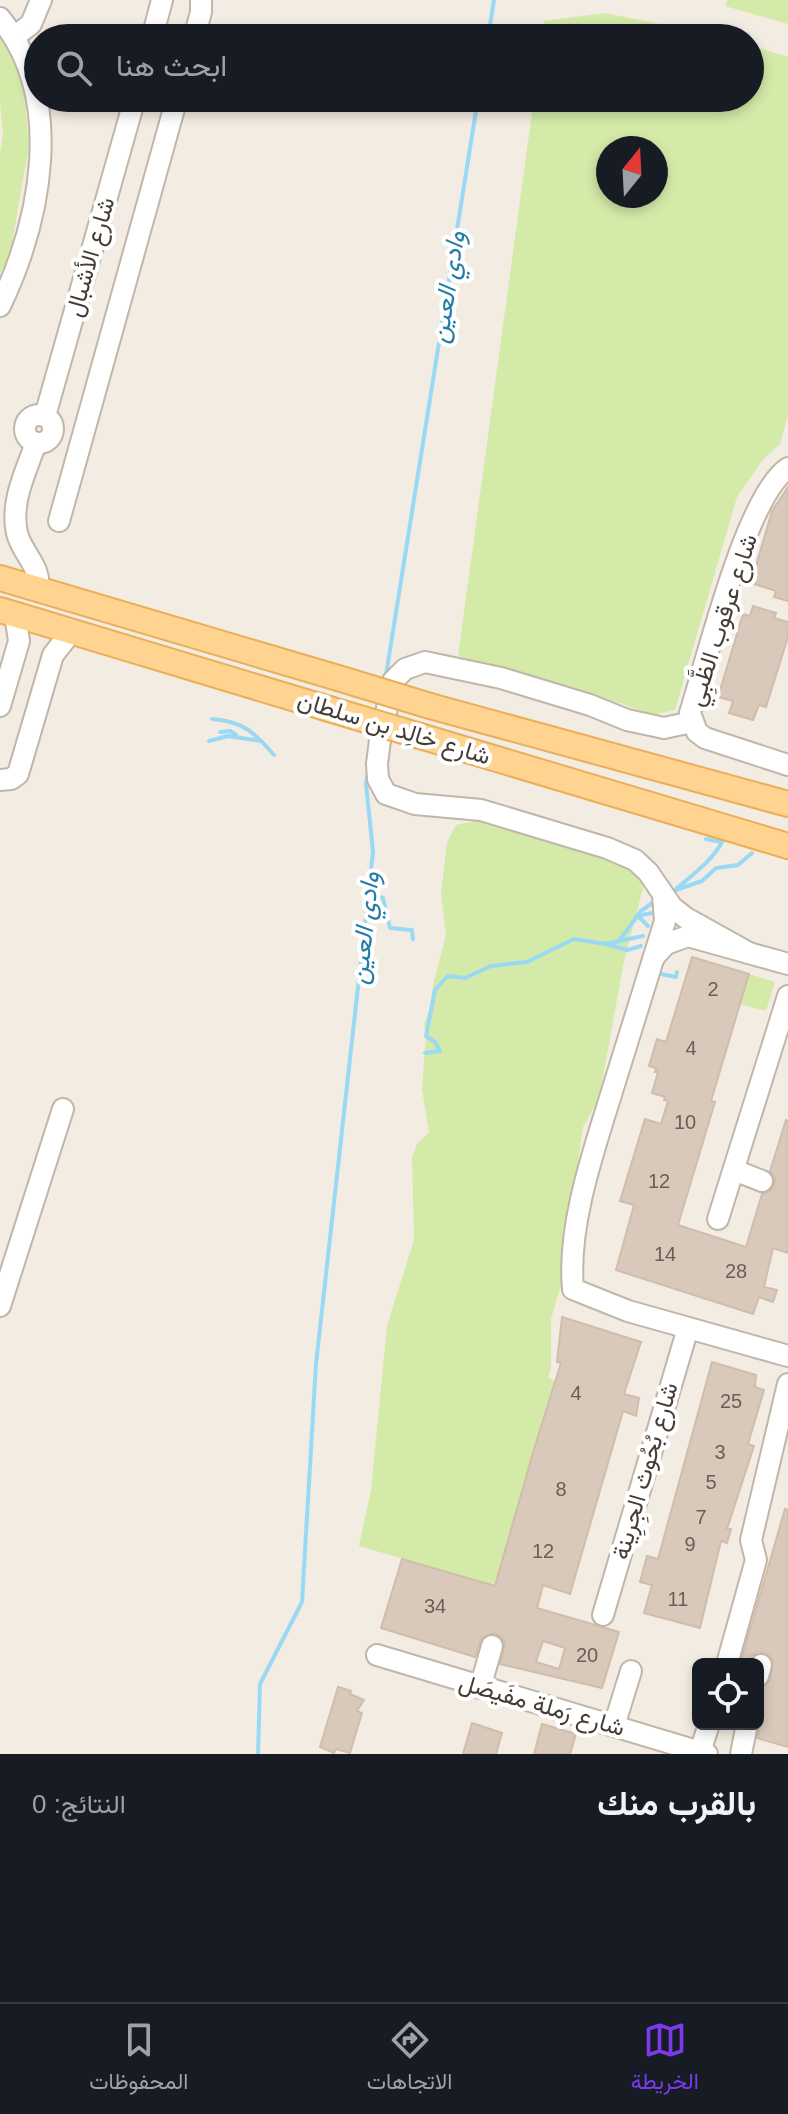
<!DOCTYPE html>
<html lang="ar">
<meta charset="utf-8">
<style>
body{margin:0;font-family:Arial,Vazirmatn,sans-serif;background:#20242c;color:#f1f3f6;direction:rtl}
.controls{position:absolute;right:24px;bottom:24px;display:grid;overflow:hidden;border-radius:12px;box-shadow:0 4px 12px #0003}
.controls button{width:72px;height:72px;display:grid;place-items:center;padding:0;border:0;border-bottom:2px solid #363941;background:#171b24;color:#f1f3f6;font:40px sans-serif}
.compass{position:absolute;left:596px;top:136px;width:72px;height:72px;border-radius:50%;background:#171b24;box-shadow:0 4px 12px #0003;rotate:18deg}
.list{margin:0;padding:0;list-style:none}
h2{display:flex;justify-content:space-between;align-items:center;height:104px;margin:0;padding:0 32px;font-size:34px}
h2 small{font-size:26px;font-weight:400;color:#9ea1a6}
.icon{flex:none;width:44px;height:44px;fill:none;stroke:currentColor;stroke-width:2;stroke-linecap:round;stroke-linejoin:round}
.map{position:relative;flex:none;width:788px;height:1754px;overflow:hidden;direction:ltr}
.search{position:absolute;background:#171b24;box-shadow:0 4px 12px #0003;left:24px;right:24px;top:24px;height:88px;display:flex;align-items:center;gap:20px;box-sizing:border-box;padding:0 28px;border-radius:44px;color:#9ea1a6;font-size:30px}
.sheet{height:248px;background:#171b24}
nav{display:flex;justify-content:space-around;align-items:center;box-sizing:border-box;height:112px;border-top:2px solid #363941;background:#171b24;font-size:22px;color:#9ea1a6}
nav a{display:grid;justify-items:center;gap:4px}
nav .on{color:#7c3aed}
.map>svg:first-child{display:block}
.green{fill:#d4eaa9;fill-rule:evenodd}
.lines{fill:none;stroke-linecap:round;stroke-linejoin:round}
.stream{stroke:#9ad9f4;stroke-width:4}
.building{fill:#d8c9bb;stroke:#d0bdab;stroke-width:2;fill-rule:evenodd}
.minor-casing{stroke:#c1b6a8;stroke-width:24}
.major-casing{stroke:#eaaf59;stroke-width:28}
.minor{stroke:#fff;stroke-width:20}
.major{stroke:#ffd390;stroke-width:24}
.major-bridge-casing{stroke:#eaaf59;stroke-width:28;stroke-linecap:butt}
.major-bridge{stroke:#ffd390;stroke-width:24}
.labels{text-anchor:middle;stroke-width:8;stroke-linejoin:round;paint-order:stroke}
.number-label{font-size:20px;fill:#6a5f55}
.street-label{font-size:24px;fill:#453c33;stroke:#fff}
.water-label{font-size:26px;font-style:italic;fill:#247da6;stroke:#fff}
</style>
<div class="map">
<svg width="788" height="1754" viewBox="0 0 788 1754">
<rect width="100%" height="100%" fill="#f3ece3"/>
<g class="green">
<polygon points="727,0 788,0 788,24 725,6"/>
<polygon points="605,13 723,37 726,38 542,38 544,21"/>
<polygon points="0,26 22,64 29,146 10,254 0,274 0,153 3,134 0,103"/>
<path d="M 750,45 L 788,57 L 788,415 L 780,444 L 762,461 L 737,497 L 675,710 L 653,715 L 587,692 L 458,656 L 534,98 L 750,98 ZM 608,148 L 656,148 L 656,196 L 608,196 Z"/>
<path d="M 476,821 C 527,824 592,851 638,874 L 643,888 L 624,961 L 599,1099 L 583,1127 L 561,1285 L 551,1319 L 551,1367 L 548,1378 L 556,1381 L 535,1446 L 496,1586 L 359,1546 L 371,1490 L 387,1326 L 414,1240 L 412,1158 L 417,1144 L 429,1132 L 422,1089 L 426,1036 L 424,1024 L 431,1005 L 433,985 L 446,935 L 441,894 L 447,842 L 456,825 Z"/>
<polygon points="749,974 775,982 766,1011 740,1004"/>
</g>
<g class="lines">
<g class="stream">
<polyline points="488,38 494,0"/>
<polyline points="386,675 478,98"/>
<path d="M 212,719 C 243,721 255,733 274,755"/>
<polyline points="220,732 230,731 236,735"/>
<polyline points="209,741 228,736 261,741"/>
<path d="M 675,890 C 692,875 712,861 722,842 L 706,839"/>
<polyline points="670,892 702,881 716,868 738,865 752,853"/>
<polyline points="368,893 383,898 390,928 412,930 413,939"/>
<polyline points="637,916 657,912"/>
<polyline points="639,917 648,926"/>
<polyline points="619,941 643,936"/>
<polyline points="606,944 627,950 641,946"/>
<polyline points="656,973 676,977 677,972"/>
<polyline points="425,1053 440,1051 435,1042 426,1036 435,990 448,976 465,978 491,966 527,962 574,939 606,944 619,941 641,911 655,901"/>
<polyline points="258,1754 260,1684 302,1602 316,1364 373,852 366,784 368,771"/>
</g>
</g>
<g class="building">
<polygon points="788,487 788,601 774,597 776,591 751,583 772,511"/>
<polygon points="753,606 776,613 774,618 788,622 788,637 766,707 759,705 753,720 729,713 733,701 718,697 743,614 750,616"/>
<polygon points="692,957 749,974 711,1101 715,1102 678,1225 746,1247 762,1194 769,1192 774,1185 775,1178 770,1171 786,1120 788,1121 788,1253 773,1248 764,1287 777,1290 773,1302 759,1297 753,1314 616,1270 634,1205 620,1201 645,1119 661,1124 668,1101 664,1100 665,1097 652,1093 658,1072 655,1072 656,1068 649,1066 657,1039 666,1042"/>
<path d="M 562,1317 L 641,1342 L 624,1394 L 639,1398 L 636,1416 L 623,1411 L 570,1594 L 543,1585 L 537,1608 L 619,1632 L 602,1688 L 500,1664 L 505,1644 L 502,1638 L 495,1633 L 482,1637 L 475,1657 L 381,1628 L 402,1559 L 495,1586 L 535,1446 L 561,1363 L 557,1362 ZM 543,1641 L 565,1648 L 559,1669 L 536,1662 Z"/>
<polygon points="712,1362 756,1375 755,1387 764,1390 748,1444 754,1446 727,1529 731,1529 727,1543 721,1541 700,1628 644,1613 652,1585 640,1582 647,1556 658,1559"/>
<polygon points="785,1509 788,1510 788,1747 757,1738 760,1726 758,1694 760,1689 770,1680 773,1661 770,1655 758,1652 751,1656 748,1664 740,1664"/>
<polygon points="338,1687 351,1691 350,1694 364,1700 357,1711 362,1713 350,1753 336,1749 334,1753 320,1747"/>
<polygon points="472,1723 502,1733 496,1754 463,1754"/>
<polygon points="542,1724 576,1734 570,1754 534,1754"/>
</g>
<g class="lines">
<defs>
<g id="minor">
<path d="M 0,18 C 66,98 41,220 0,306"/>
<polyline points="14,37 31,24 41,0"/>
<polyline points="152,38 162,0"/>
<polyline points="194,38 201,12 201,0"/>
<circle cx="39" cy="429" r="14"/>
<polyline points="45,416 135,98"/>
<path d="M 36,443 C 26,471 10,502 17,533 C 22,554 42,567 38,589"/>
<path d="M 788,468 C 746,496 707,660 690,713 L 697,732 L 705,738 L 788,765"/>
<polyline points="59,521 177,98"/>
<polyline points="0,706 19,641 15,614"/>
<polyline points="692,722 664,728 627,720 590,705 501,678 425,662 405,669 393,681 380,740 377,764 378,779 386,794 395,797 415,804 481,810 607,848 635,860 648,872 672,907 686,918 749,953"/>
<polyline points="0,780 11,779 18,774 53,655 72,631"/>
<path d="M 663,895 L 665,921 C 648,976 631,1031 614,1085 C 595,1147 567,1224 573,1289 L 628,1311 L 788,1356"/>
<polyline points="655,956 666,944 688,936 788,964"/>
<polyline points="734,1170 762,1181"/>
<polyline points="718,1219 788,996"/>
<polyline points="0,1306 63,1109"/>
<polyline points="603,1615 688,1328"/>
<polyline points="377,1655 707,1754"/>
<polyline points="727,1664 756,1560 751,1540 788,1384"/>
<polyline points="758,1676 761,1665"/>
<polyline points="480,1688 492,1646"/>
<polyline points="614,1726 631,1671"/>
<polyline points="700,1752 709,1724"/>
<polyline points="741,1754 747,1724"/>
</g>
<g id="major">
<polyline points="0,578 338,678"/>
<polyline points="0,610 329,709"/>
<polyline points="430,706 788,804"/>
<polyline points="420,736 788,846"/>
</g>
</defs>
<use href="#minor" class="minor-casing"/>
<use href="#major" class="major-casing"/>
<use href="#minor" class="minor"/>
<use href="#major" class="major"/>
<defs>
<g id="major-bridge">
<polyline points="338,678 430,706"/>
<polyline points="329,709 420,736"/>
</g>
</defs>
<use href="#major-bridge" class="major-bridge-casing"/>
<use href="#major-bridge" class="major-bridge"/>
</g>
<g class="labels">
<g class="number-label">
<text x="713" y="996">2</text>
<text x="691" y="1055">4</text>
<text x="685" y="1129">10</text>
<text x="659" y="1188">12</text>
<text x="665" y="1261">14</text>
<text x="736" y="1278">28</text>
<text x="576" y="1400">4</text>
<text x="731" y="1408">25</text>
<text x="720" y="1459">3</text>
<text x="711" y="1489">5</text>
<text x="561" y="1496">8</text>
<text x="701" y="1524">7</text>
<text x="690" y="1551">9</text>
<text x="543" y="1558">12</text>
<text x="678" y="1606">11</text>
<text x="435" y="1613">34</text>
<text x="587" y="1662">20</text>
</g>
<g class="street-label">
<text transform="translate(90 257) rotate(-74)" y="8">شارع الأشبال</text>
<text transform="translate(722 620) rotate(-72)" y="8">شارع عرقوب الظَّبِي</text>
<text transform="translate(394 728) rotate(17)" y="8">شارع خالِد بن سلطان</text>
<text transform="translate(645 1471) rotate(-74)" y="8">شارع بُحُوث الجِرِينة</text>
<text transform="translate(542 1705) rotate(16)" y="8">شارع رَملة مفَيصَل</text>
</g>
<g class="water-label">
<text transform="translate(447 287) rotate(-81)" y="9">وادي العين</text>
<text transform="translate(364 928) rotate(-84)" y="9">وادي العين</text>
</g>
</g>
</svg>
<div class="controls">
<button><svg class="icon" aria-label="locate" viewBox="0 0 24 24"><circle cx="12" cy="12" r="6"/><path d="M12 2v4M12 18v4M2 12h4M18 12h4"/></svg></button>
</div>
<svg class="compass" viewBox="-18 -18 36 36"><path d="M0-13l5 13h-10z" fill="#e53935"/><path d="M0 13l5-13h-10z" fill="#9ea1a6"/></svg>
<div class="search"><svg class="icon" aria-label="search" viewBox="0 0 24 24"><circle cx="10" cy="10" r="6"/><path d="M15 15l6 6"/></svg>ابحث هنا</div>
</div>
<section class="sheet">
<h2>بالقرب منك<small>النتائج: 0</small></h2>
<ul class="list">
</ul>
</section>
<nav>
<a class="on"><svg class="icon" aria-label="map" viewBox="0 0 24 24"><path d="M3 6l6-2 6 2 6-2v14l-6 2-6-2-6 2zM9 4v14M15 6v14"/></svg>الخريطة</a>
<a><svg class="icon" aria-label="directions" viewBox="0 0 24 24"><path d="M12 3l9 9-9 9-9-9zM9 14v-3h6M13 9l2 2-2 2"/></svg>الاتجاهات</a>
<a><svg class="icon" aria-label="saved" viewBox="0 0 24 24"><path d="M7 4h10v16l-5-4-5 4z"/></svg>المحفوظات</a>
</nav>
